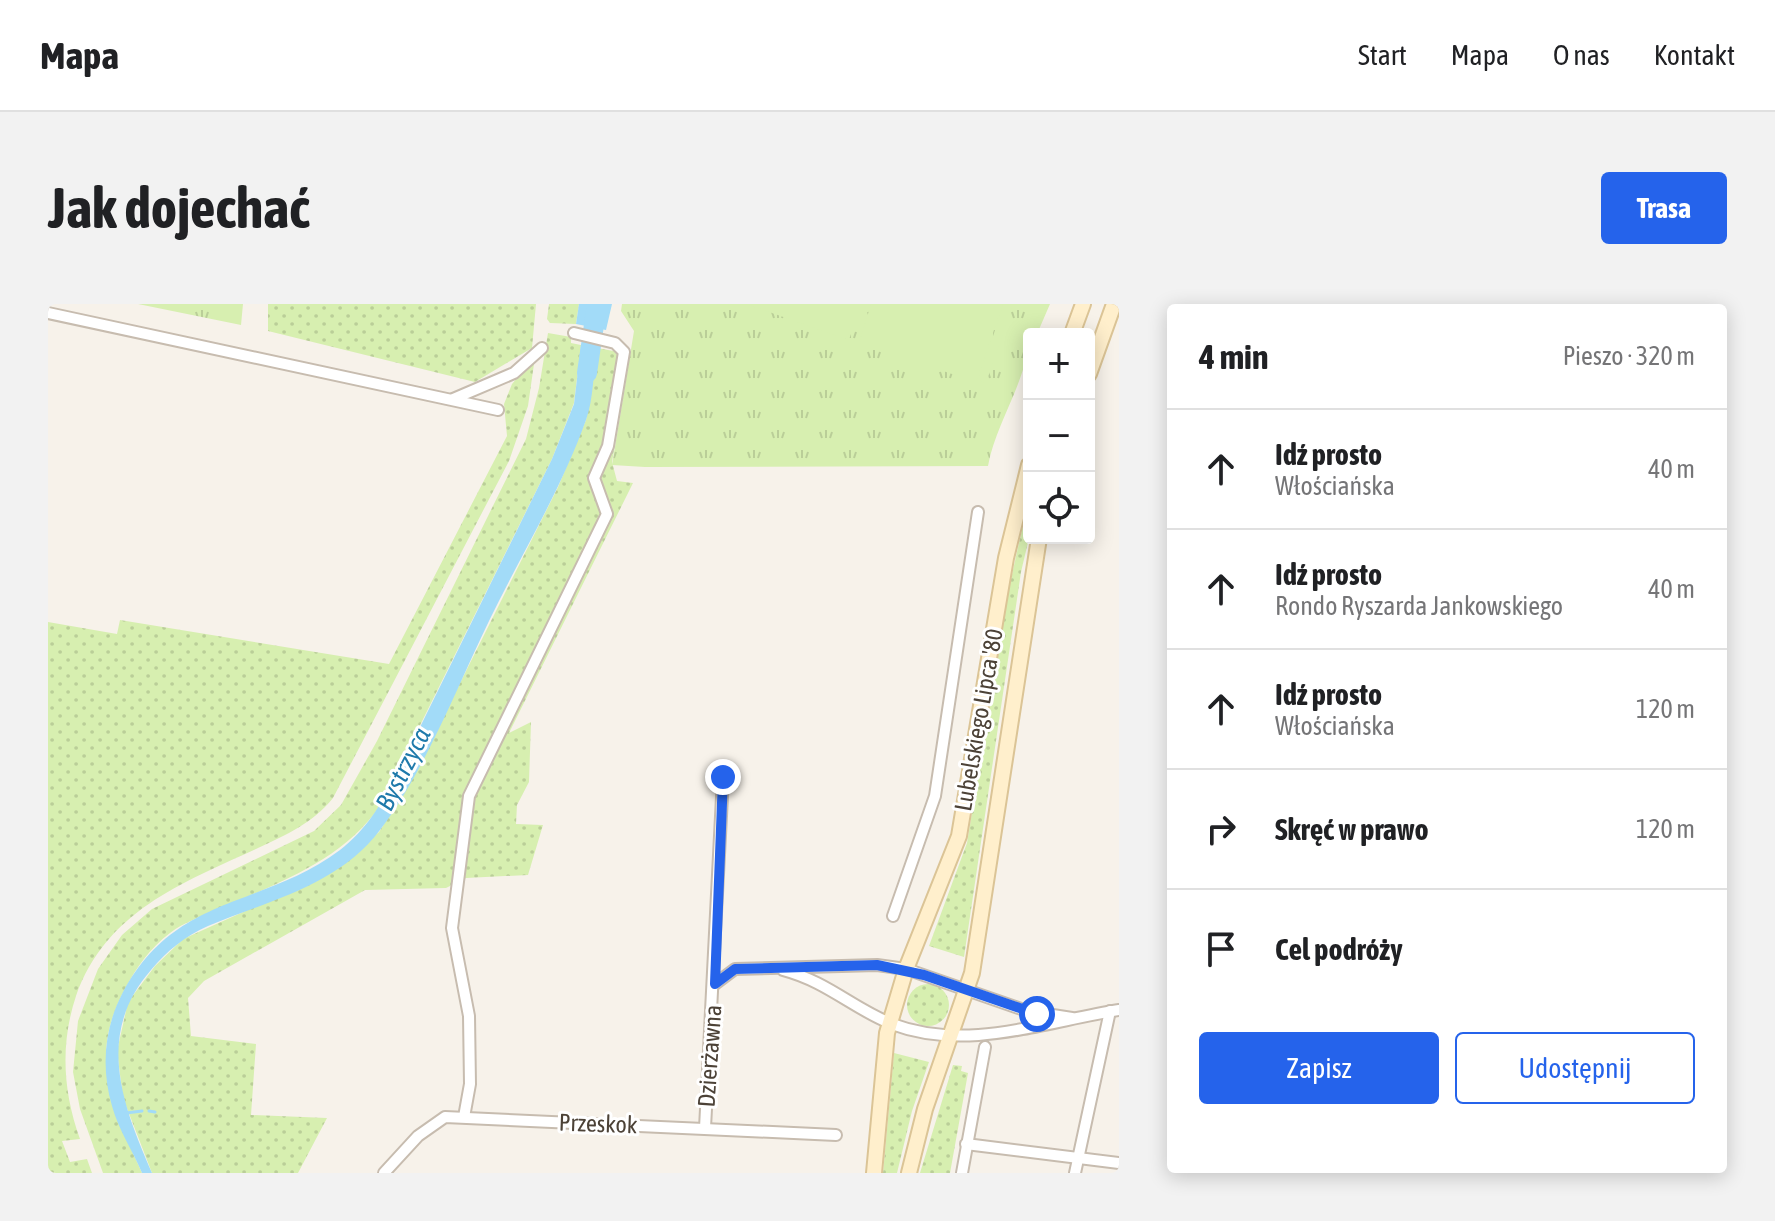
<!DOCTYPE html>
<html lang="pl">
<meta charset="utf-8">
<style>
body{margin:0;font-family:"Asap Condensed",sans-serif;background:#f2f2f2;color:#202124}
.controls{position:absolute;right:24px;top:24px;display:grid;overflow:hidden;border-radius:8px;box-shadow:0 4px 20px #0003}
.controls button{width:72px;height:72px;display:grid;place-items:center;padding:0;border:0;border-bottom:2px solid #e0e0e0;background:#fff;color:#202124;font:40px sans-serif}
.stop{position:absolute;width:24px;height:24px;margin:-18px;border:6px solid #2563eb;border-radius:50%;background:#fff}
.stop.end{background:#2563eb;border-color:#fff;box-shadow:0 2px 8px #0008}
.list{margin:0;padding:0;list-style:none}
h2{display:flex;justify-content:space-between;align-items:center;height:104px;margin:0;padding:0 32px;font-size:34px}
h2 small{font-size:26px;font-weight:400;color:#757577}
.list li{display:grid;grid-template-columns:52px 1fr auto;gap:24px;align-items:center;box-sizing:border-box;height:120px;padding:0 32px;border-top:2px solid #e0e0e0}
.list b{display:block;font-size:30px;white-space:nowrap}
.list p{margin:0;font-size:26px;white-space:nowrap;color:#757577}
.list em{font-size:26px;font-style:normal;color:#757577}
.actions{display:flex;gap:16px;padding:24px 32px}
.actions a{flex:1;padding:18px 0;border:2px solid #2563eb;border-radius:8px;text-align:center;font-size:28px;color:#2563eb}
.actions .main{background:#2563eb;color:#fff}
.icon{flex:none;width:44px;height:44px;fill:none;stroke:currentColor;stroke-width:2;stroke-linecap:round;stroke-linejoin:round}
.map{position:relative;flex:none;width:1071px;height:869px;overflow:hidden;border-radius:8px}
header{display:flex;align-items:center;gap:48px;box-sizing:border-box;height:112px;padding:0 40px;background:#fff;border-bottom:2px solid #e0e0e0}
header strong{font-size:38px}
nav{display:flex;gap:44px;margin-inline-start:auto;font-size:28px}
.intro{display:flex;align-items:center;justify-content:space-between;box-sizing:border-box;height:192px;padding:0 48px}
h1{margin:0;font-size:56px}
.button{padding:20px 36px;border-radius:8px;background:#2563eb;color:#fff;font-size:28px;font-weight:700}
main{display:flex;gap:48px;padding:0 48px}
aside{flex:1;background:#fff;border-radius:8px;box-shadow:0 4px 20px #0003}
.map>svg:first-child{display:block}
.grass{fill:url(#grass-dots)}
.park{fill:url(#park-tufts)}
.pitch{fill:#d7efb0}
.water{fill:#a2dbf8}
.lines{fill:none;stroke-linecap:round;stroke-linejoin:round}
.stream{stroke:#a2dbf8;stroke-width:3}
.river{stroke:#a2dbf8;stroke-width:20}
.street-casing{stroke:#c7bcaf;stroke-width:14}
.secondary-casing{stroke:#dbc496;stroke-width:18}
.street{stroke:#fff;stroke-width:10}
.secondary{stroke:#ffefcc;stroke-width:14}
.route{stroke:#2563eb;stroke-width:10}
.labels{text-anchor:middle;stroke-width:6;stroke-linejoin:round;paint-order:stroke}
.street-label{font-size:24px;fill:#4c4237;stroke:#fff}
.water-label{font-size:26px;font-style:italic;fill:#1f7aab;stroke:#fff}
</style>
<header>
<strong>Mapa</strong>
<nav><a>Start</a><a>Mapa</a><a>O nas</a><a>Kontakt</a></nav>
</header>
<div class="intro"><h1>Jak dojechać</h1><a class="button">Trasa</a></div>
<main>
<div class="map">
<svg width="1071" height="869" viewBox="0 0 1071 869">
<defs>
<pattern id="grass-dots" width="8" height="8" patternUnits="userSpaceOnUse" patternTransform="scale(2)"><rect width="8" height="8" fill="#d7efb0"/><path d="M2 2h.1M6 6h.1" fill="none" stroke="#bace98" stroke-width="1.8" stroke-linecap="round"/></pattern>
<pattern id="park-tufts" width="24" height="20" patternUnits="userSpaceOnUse" patternTransform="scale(2)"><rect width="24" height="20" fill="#d7efb0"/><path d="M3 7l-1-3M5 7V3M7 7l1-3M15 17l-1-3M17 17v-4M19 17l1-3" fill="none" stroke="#bace98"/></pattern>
</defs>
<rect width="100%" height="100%" fill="#f7f2ea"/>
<g class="grass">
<polygon points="220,0 488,0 484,44 427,78 220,27"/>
<polygon points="501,0 531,0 528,20 502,19 499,15"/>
<path d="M 500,29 L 523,33 L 523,39 L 533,41 L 526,99 L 504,155 L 332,502 C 294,557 230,579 171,605 C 155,612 136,618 122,629 C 102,644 88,664 77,685 C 39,755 65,803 94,869 L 55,869 L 32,805 L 25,768 L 30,717 L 50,665 L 74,631 L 104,605 L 266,527 L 293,501 L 329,437 L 478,135 L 491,84 Z"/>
<polygon points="549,44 582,50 564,158 569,177 585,179 461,429 483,418 481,478 469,501 468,520 495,521 480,571 418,574 398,584 317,586 156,677 140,694 143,732 208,740 203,811 279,814 250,869 104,869 75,794 69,747 80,698 107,662 135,635 282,569 331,528 361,481 510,183 538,116"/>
<path d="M 487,53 L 480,102 L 461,157 L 285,494 C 264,520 239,530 210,544 C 134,579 58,607 28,692 C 12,740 15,788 32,835 L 14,837 L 22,858 L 39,855 L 44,869 L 0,869 L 0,318 L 69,330 L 72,316 L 341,360 L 459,132 L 456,100 L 464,80 Z"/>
<polygon points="981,194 981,234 973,268 916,653 881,642 919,539 961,284"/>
<circle cx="880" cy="701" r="21"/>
<polygon points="846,749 881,758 864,807 849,869 835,869"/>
<polygon points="905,761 914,762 913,767 920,769 902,869 872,869"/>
</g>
<g class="park">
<polygon points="90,0 195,0 193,21"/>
<path d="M 574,0 L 1002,0 L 989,30 L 981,30 C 981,75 948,117 940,162 L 597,163 L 564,161 L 586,27 L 573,7 Z"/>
</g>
<g class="pitch">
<polygon points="698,0 813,0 801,36"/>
<polygon points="823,0 955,0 928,78 811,39"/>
<polygon points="956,0 965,0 938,79 930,76"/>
</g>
<g class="water">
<polygon points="531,0 564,0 558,26 528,20"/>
<path d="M 533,41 L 549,44 C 545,67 546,94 538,116 C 513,186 473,251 441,317 C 408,385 377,467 332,526 C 291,581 220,597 160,622 C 137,632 119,647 103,666 C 47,730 74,800 104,869 L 94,869 C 85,847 70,825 64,802 C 53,764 56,725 74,690 C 127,589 213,605 292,546 C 318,526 332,502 347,474 L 504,155 L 526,100 Z"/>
</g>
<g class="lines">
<g class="stream">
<polyline points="101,807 107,808"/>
<polyline points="78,809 94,807"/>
</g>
<polyline class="river" points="539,69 549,0"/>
<defs>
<g id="street">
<polyline points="0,9 450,106"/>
<polyline points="405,95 466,69 494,44"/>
<polyline points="845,612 887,492 930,208"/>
<path d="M 735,666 C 780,678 804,704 844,720 C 918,748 996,718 1071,706"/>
<polyline points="667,680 687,665 829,661 858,665 979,707 1024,714"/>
<polyline points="416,813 422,780 421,712 404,624 421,492 559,210 546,174 560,142 576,48 567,39 526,29"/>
<polyline points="657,824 675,473"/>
<polyline points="918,840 1071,859"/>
<polyline points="336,869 370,832 397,813 788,831"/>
<polyline points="914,869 937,743"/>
<polyline points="1027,869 1062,707"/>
</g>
<g id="secondary">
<polyline points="1024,30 1035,0"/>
<polyline points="1041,70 1066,0"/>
<polyline points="826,869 839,729 858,665 911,532 958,254 981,161"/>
<polyline points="861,869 877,805 924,669 991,234"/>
</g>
</defs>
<use href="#street" class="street-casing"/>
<use href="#secondary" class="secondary-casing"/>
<use href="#street" class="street"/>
<use href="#secondary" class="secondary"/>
</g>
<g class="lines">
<polyline class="route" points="675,473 667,680 687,665 829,661 876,671 989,710"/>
</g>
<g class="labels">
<g class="street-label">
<text transform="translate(931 416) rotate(-80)" y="8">Lubelskiego Lipca '80</text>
<text transform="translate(662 752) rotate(-86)" y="8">Dzierżawna</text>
<text transform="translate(550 820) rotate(2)" y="8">Przeskok</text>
</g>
<g class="water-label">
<text transform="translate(355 465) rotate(-63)" y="9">Bystrzyca</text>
</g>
</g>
</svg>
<div class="controls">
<button>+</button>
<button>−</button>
<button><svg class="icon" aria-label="locate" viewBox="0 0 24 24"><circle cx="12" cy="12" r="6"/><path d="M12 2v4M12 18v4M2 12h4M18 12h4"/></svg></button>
</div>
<div class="stop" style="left:989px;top:710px"></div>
<div class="stop end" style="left:675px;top:473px"></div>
</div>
<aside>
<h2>4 min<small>Pieszo · 320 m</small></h2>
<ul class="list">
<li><svg class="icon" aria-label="ahead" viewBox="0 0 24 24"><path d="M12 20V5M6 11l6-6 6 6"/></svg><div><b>Idź prosto</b><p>Włościańska</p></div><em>40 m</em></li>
<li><svg class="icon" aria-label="ahead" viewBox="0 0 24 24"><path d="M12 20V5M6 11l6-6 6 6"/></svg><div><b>Idź prosto</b><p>Rondo Ryszarda Jankowskiego</p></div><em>40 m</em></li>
<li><svg class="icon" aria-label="ahead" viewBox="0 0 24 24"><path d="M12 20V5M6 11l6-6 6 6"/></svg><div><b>Idź prosto</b><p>Włościańska</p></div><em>120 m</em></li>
<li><svg class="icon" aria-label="right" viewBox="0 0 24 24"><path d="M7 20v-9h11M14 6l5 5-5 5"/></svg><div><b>Skręć w prawo</b></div><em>120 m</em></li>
<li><svg class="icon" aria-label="arrive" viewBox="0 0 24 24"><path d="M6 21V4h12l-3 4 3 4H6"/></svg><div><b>Cel podróży</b></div></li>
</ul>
<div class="actions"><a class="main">Zapisz</a><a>Udostępnij</a></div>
</aside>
</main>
